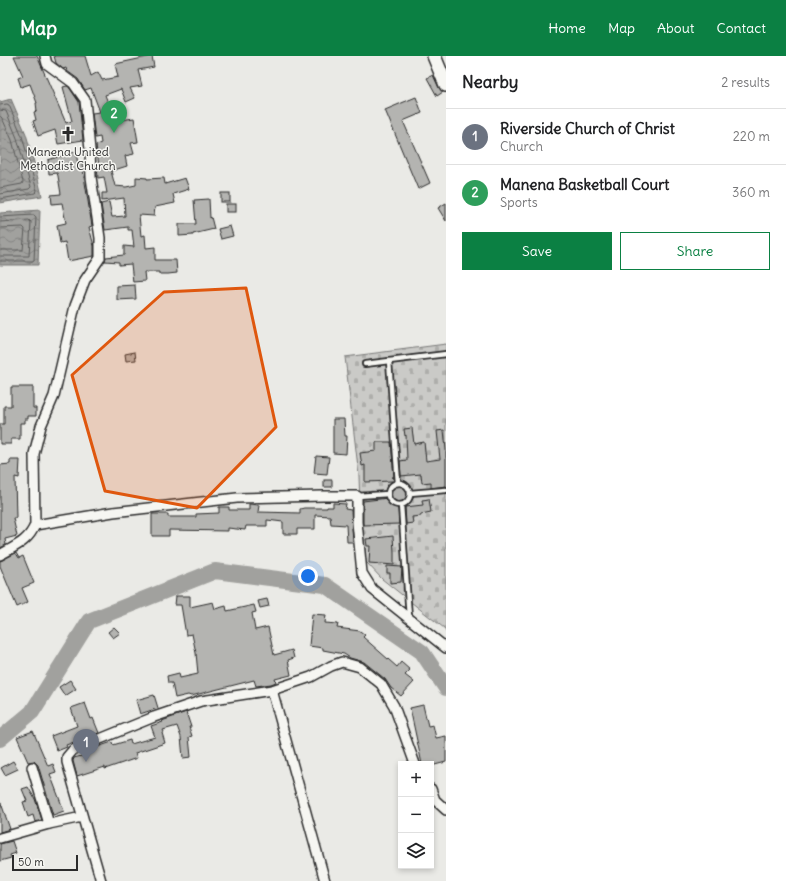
<!DOCTYPE html>
<meta charset="utf-8">
<style>
body{margin:0;font-family:Delius,sans-serif;background:#f6f6f6;color:#202124}
.controls{position:absolute;right:12px;bottom:12px;display:grid;overflow:hidden;border-radius:0px;box-shadow:0 2px 6px #0003}
.controls button{width:36px;height:36px;display:grid;place-items:center;padding:0;border:0;border-bottom:1px solid #e0e0e0;background:#fff;color:#202124;font:20px sans-serif}
.scale{position:absolute;left:12px;bottom:10px;width:66px;box-sizing:border-box;padding-left:4px;border:2px solid #2b2b2b;border-top:0;font-size:11px;line-height:14px;white-space:nowrap;color:#2b2b2b;-webkit-text-stroke:3px #f6f6f2;paint-order:stroke}
.you{position:absolute;left:308px;top:520px;width:14px;height:14px;margin:-10px;border:3px solid #fff;border-radius:50%;background:#1a73e8;box-shadow:0 0 0 6px #1a73e833}
.badge{display:grid;place-items:center;width:26px;height:26px;border-radius:50%;background:#0b8043;color:#fff;font-size:13px;font-weight:700}
.pin{position:absolute;translate:-50% -33px;filter:drop-shadow(0 1px 2px #0008)}
.pin::after{content:'';position:absolute;top:21px;width:14px;height:12px;background:inherit;clip-path:polygon(0 0,100% 0,50% 100%)}
.list{margin:0;padding:0;list-style:none}
h2{display:flex;justify-content:space-between;align-items:center;height:52px;margin:0;padding:0 16px;font-size:17px}
h2 small{font-size:13px;font-weight:400;color:#757577}
.list li{display:grid;grid-template-columns:26px 1fr auto;gap:12px;align-items:center;box-sizing:border-box;height:56px;padding:0 16px;border-top:1px solid #e0e0e0}
.list b{display:block;font-size:15px;white-space:nowrap}
.list p{margin:0;font-size:13px;white-space:nowrap;color:#757577}
.list em{font-size:13px;font-style:normal;color:#757577}
.actions{display:flex;gap:8px;padding:12px 16px}
.actions a{flex:1;padding:9px 0;border:1px solid #0b8043;border-radius:0px;text-align:center;font-size:14px;color:#0b8043}
.actions .main{background:#0b8043;color:#fff}
.icon{flex:none;width:22px;height:22px;fill:none;stroke:currentColor;stroke-width:2;stroke-linecap:round;stroke-linejoin:round}
.map{position:relative;flex:none;width:446px;height:825px;overflow:hidden}
header{display:flex;align-items:center;gap:24px;box-sizing:border-box;height:56px;padding:0 20px;background:#0b8043;color:#fff}
header strong{font-size:19px}
nav{display:flex;gap:22px;margin-inline-start:auto;font-size:14px}
main{display:flex}
aside{flex:1;background:#fff}
.map>svg:first-child{display:block}
.cemetery{fill:url(#cemetery-stones);stroke:#7a7a79}
.water{fill:url(#water-waves);stroke:#727270}
.lines{fill:none;stroke-linecap:round;stroke-linejoin:round}
.shore{stroke:#5a5a59;stroke-width:1}
.river{stroke:#a1a19e;stroke-width:16}
.building{fill:#b4b4b1;stroke:#2b2b2b}
.lane-casing{stroke:#2b2b2b;stroke-width:8}
.street-casing{stroke:#2b2b2b;stroke-width:12}
.secondary-casing{stroke:#2b2b2b;stroke-width:16}
.lane{stroke:#f6f6f2;stroke-width:4.5}
.street{stroke:#f6f6f2;stroke-width:9}
.secondary{stroke:#f6f6f2;stroke-width:13}
.marked{fill:#df570e;fill-opacity:0.2;stroke:#df570e;stroke-width:3;stroke-linejoin:round}
.labels{text-anchor:middle;stroke-width:3;stroke-linejoin:round;paint-order:stroke}
.poi-label{font-size:12px;fill:#2b2b2b;stroke:#f6f6f2}
</style>
<header>
<strong>Map</strong>
<nav><a>Home</a><a>Map</a><a>About</a><a>Contact</a></nav>
</header>
<main>
<div class="map">
<svg width="446" height="825" viewBox="0 0 446 825">
<defs>
<pattern id="cemetery-stones" width="16" height="16" patternUnits="userSpaceOnUse"><rect width="16" height="16" fill="#cacac7"/><path d="M2 7V4a2 2 0 0 1 4 0v3zM10 15v-3a2 2 0 0 1 4 0v3z" fill="#aeaeab"/></pattern>
<pattern id="water-waves" width="16" height="10" patternUnits="userSpaceOnUse"><rect width="16" height="10" fill="#a1a19e"/><path d="M0 5q4-4 8 0t8 0" fill="none" stroke="#838381"/></pattern>
</defs>
<rect width="100%" height="100%" fill="#eaeae6"/>
<filter id="ink" filterUnits="userSpaceOnUse"><feTurbulence type="fractalNoise" baseFrequency=".025" numOctaves="2"/><feDisplacementMap in="SourceGraphic" scale="8" xChannelSelector="R" yChannelSelector="G"/><feConvolveMatrix kernelMatrix="1 2 1 2 8 2 1 2 1" color-interpolation-filters="sRGB"/></filter>
<g filter="url(#ink)">
<polygon class="cemetery" points="446,288 446,576 444,572 426,558 382,523 366,506 360,451 359,420 345,301"/>
<g class="water">
<polygon points="11,43 26,78 35,110 42,140 0,147 0,46"/>
<polygon points="40,154 38,209 0,209 0,157"/>
</g>
<g class="lines">
<g class="shore">
<polyline points="0,49 7,48 9,49 22,80 37,135 35,137 0,143"/>
<polyline points="0,54 6,55 17,82 31,131 29,133 0,138"/>
<polyline points="0,60 2,62 12,84 23,126 22,128 0,132"/>
<polyline points="0,161 34,159 36,161 34,205 0,205"/>
<polyline points="0,166 29,164 31,166 29,200 0,200"/>
<polyline points="0,172 23,171 25,173 23,194 0,194"/>
</g>
<polyline class="river" points="0,683 32,656 89,565 215,515 325,529 422,596 446,632"/>
</g>
<g class="building">
<polygon points="14,0 37,0 66,67 72,65 63,31 67,30 69,31 79,46 83,84 58,88 55,74 38,80 33,65 36,64 34,56 37,55 36,47 37,47 30,28 21,31 18,22 23,20"/>
<polygon points="54,0 85,0 91,20 98,16 102,24 118,21 115,8 152,0 154,11 138,14 142,30 130,32 135,42 126,46 121,33 105,39 112,57 113,57 115,65 134,62 138,86 131,87 134,98 125,100 127,110 111,115 115,130 126,131 136,129 136,121 147,122 147,123 164,122 165,128 185,122 189,133 173,138 175,147 155,151 154,160 139,159 141,180 145,179 146,192 155,191 155,204 176,204 177,217 168,218 159,218 159,216 144,216 145,225 133,226 131,208 119,209 119,206 105,205 106,201 124,199 124,190 134,191 132,174 128,174 128,171 105,174 101,148 109,146 112,161 125,160 124,142 102,145 102,137 107,137 104,121 98,122 97,111 99,110 96,89 101,87 100,81 95,82 92,57 100,56 91,32 85,34 78,23 67,15 66,12 63,13 56,7"/>
<polygon points="433,19 439,32 443,36 437,40 427,22"/>
<polygon points="416,41 422,57 403,65 430,127 418,133 385,54"/>
<polygon points="76,95 78,109 82,108 92,170 89,171 94,190 94,200 68,205 65,186 60,187 57,169 66,167 62,147 52,148 51,139 61,138 58,120 57,117 49,118 48,104"/>
<rect x="221" y="137" width="9" height="9"/>
<polygon points="209,143 210,162 211,161 214,173 193,178 193,179 179,180 179,168 196,168 194,144"/>
<polygon points="446,147 446,165 438,152"/>
<rect x="226" y="148" width="10" height="8"/>
<polygon points="230,170 233,180 221,183 218,173"/>
<polygon points="135,229 136,243 117,244 117,230"/>
<polygon points="135,296 136,304 126,305 125,298"/>
<polygon points="11,331 33,331 33,352 36,352 36,360 28,360 28,363 25,363 25,367 20,367 20,383 11,383 11,388 0,388 0,368 4,368 4,350 11,350"/>
<polygon points="333,363 344,363 345,380 347,380 346,398 333,397"/>
<polygon points="412,372 414,388 424,386 426,405 440,403 437,375 444,374 446,394 446,430 431,432 431,426 422,427 421,418 401,420 400,405 407,404 406,379 405,380 404,373"/>
<polygon points="376,386 391,386 394,421 392,421 394,422 394,428 398,431 402,428 407,433 407,440 404,448 401,445 398,448 399,468 363,469 363,445 388,442 392,438 390,435 392,425 365,426 365,409 362,410 360,397 376,395"/>
<polygon points="316,400 329,401 327,418 314,417"/>
<polygon points="10,404 20,404 19,422 15,421 16,462 13,462 17,480 5,483 6,489 0,492 0,409 10,408"/>
<rect x="324" y="424" width="8" height="7"/>
<polygon points="429,443 431,456 421,458 421,460 412,461 413,467 406,468 405,451 423,449 422,444"/>
<polygon points="333,447 346,448 345,453 351,454 353,486 347,486 346,469 331,468 330,460 315,459 315,473 297,473 297,478 283,478 283,466 267,464 267,470 246,470 245,474 228,472 228,475 169,474 169,480 152,480 152,458 168,458 168,461 196,461 196,458 219,457 219,451 229,451 229,454 249,454 249,448 259,449 258,456 300,457 300,453 304,452 327,452 327,451 333,451"/>
<polygon points="393,480 394,496 394,509 369,507 370,490 367,490 366,483"/>
<polygon points="16,497 19,502 23,500 34,527 22,532 28,546 17,551 0,510 0,505"/>
<polygon points="387,510 402,511 401,526 390,527 390,517 387,517"/>
<polygon points="176,540 190,540 190,551 213,546 215,553 226,550 227,555 254,549 256,556 252,557 255,574 268,571 274,599 292,594 294,602 288,604 291,619 275,623 276,626 271,628 256,630 254,624 191,640 188,639 175,642 172,627 168,627 167,620 179,617 180,622 198,618 196,597 192,578 186,579 181,549 175,549"/>
<polygon points="267,543 269,550 260,552 258,545"/>
<polygon points="312,558 326,559 325,567 338,568 337,572 360,575 365,579 363,581 397,611 401,606 410,614 405,619 414,626 401,640 391,632 385,623 364,606 350,602 344,598 323,594 323,592 309,590"/>
<polygon points="114,571 120,577 113,582 108,576"/>
<polygon points="70,624 76,633 65,640 59,631"/>
<polygon points="154,639 158,652 140,658 136,644"/>
<polygon points="85,647 91,663 93,662 99,677 66,689 67,691 57,695 51,680 77,670 71,652"/>
<polygon points="423,649 428,670 433,669 436,682 446,680 446,706 431,710 431,708 422,708 410,652"/>
<polygon points="186,656 191,671 189,671 192,680 189,681 191,701 183,702 181,681 177,670 163,674 164,676 162,677 165,687 135,697 137,702 105,713 105,711 77,720 73,705 74,702 85,699 85,697 90,696 89,694 112,686 113,689 130,684 131,688 155,681 151,670 163,666 162,665"/>
<polygon points="33,675 48,710 53,708 56,716 50,718 64,755 53,759 38,709 34,705 28,706 17,681"/>
<polygon points="13,705 18,713 5,719 1,712"/>
<polygon points="28,731 35,743 42,764 35,766 33,759 28,761 23,746 27,745 22,733"/>
<polygon points="0,747 1,747 10,773 0,776"/>
<polygon points="12,785 16,797 10,799 11,802 0,805 0,788"/>
</g>
<g class="lines">
<defs>
<g id="lane">
<polyline points="389,305 398,427"/>
<polyline points="365,308 446,298"/>
<circle cx="399" cy="438" r="11"/>
<polyline points="410,437 446,434"/>
<polyline points="357,440 388,438"/>
<polyline points="401,449 409,561"/>
</g>
<g id="street">
<polyline points="35,469 113,456 237,442 323,440 357,440 357,466 362,517 372,533 446,592"/>
<path d="M 0,499 C 15,490 28,486 35,469 L 34,398 L 41,370 L 54,340 L 75,250 L 85,224 L 100,202 L 100,182 L 91,121 L 90,94 L 85,44 L 73,27 L 47,8 L 45,0"/>
<polyline points="272,634 325,825"/>
<polyline points="32,711 49,768"/>
<polyline points="431,733 435,744 446,754"/>
<polyline points="0,782 49,768 82,761"/>
<polyline points="101,825 67,706 67,701 73,694 154,661 201,645 272,634 311,621 331,610 342,606 360,611 381,628 394,650 415,708"/>
</g>
<polyline id="secondary" points="434,0 446,29"/>
</defs>
<use href="#lane" class="lane-casing"/>
<use href="#street" class="street-casing"/>
<use href="#secondary" class="secondary-casing"/>
<use href="#lane" class="lane"/>
<use href="#street" class="street"/>
<use href="#secondary" class="secondary"/>
</g>
</g>
<path class="marked" d="M 246,232 L 276,371 L 197,452 L 105,435 L 72,319 L 164,236 Z"/>
<defs>
<symbol id="church-bare" viewBox="-9 -9 18 18"><path d="M-1.2-6h2.4v3.5h3.3v2.4h-3.3V6h-2.4V-.1h-3.3v-2.4h3.3Z" fill="#2b2b2b" stroke="#f6f6f2" stroke-width="2.5" paint-order="stroke"/></symbol>
</defs>
<g fill-rule="evenodd">
<use href="#church-bare" x="57" y="67" width="22" height="22"/>
</g>
<g class="labels">
<g class="poi-label">
<text x="68" y="100">Manena United<tspan x="68" dy="14">Methodist Church</tspan></text>
</g>
</g>
</svg>
<div class="controls">
<button>+</button>
<button>−</button>
<button><svg class="icon" aria-label="layers" viewBox="0 0 24 24"><path d="M12 4l9 5-9 5-9-5zM3 14l9 5 9-5"/></svg></button>
</div>
<div class="scale">50 m</div>
<div class="you"></div>
<div class="pin badge" style="left:86px;top:706px;background:#6b7280">1</div>
<div class="pin badge" style="left:114px;top:77px;background:#2e9e5b">2</div>
</div>
<aside>
<h2>Nearby<small>2 results</small></h2>
<ul class="list">
<li><span class="badge" style="background:#6b7280">1</span><div><b>Riverside Church of Christ</b><p>Church</p></div><em>220 m</em></li>
<li><span class="badge" style="background:#2e9e5b">2</span><div><b>Manena Basketball Court</b><p>Sports</p></div><em>360 m</em></li>
</ul>
<div class="actions"><a class="main">Save</a><a>Share</a></div>
</aside>
</main>
